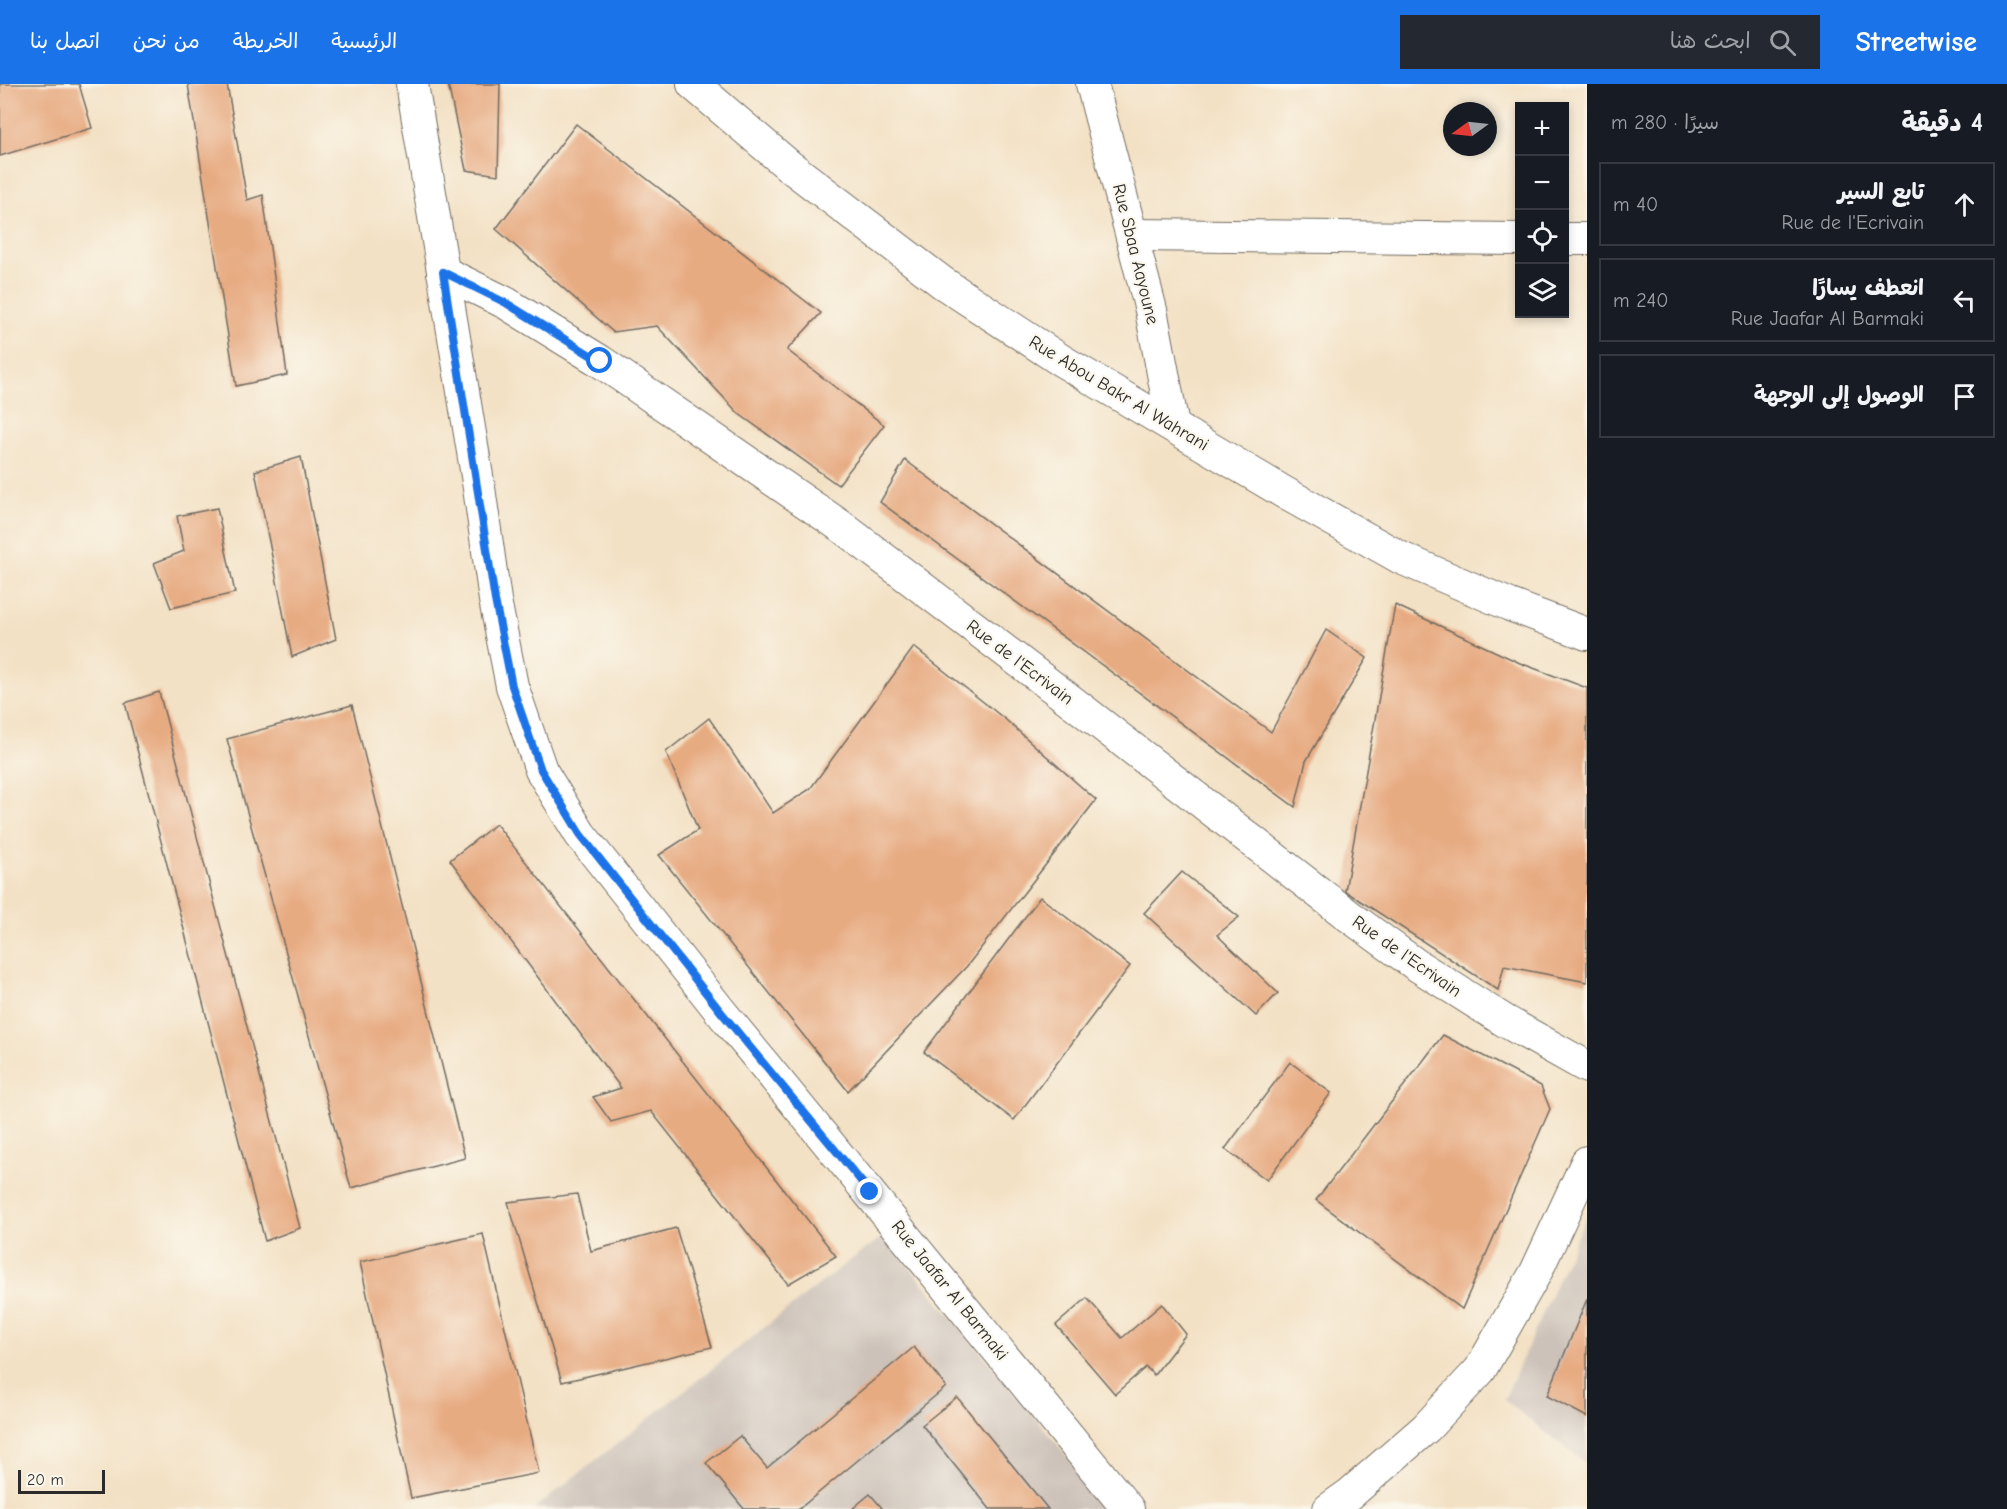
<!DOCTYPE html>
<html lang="ar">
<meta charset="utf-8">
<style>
body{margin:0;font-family:"Comic Neue","Playpen Sans Arabic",sans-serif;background:#242831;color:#f1f3f6;direction:rtl}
.controls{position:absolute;right:18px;top:18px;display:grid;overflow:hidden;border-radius:0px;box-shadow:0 3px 9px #0003}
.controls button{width:54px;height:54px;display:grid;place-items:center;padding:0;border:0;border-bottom:2px solid #363941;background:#171b24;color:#f1f3f6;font:30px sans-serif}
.compass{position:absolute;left:1443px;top:18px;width:54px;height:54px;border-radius:50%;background:#171b24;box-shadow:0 3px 9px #0003;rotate:255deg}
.scale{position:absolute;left:18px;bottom:15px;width:87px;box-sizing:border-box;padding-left:6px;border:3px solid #2b2b2b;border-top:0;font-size:16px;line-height:21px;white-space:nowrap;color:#2b2b2b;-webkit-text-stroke:4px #fbf7ec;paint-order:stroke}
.stop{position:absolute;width:18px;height:18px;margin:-14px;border:4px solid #1a73e8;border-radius:50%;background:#fff}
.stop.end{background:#1a73e8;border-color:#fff;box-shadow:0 2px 6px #0008}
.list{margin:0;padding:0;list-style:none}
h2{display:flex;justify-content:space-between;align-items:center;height:78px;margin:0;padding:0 24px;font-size:26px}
h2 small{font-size:20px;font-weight:400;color:#9ea1a6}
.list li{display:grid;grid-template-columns:39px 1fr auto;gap:18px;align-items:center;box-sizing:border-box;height:84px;margin:0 12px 12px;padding:0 12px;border:2px solid #363941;border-radius:0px}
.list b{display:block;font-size:22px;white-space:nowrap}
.list p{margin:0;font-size:20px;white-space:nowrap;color:#9ea1a6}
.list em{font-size:20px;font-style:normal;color:#9ea1a6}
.icon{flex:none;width:33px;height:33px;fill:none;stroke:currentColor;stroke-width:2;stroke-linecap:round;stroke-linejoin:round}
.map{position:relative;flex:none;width:1587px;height:1425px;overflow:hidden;direction:ltr}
header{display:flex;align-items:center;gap:36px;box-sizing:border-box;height:84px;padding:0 30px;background:#1a73e8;color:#fff}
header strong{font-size:28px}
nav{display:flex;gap:33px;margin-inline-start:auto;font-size:21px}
.search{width:420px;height:54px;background:#242831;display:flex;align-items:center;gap:15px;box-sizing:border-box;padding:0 21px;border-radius:0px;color:#9ea1a6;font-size:22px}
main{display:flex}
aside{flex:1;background:#171b24}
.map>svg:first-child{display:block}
.industrial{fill:#cdc2b9}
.building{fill:#e7ab82}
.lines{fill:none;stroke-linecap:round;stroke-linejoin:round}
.minor-casing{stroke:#716b61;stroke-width:34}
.minor{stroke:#fff;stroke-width:32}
.route{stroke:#1a73e8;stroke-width:8}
.labels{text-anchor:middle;stroke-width:4.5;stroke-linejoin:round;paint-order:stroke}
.street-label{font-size:18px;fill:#2b2b2b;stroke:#fbf7ec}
</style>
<header>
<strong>Streetwise</strong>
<div class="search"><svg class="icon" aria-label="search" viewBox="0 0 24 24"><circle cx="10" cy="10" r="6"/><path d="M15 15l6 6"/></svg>ابحث هنا</div>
<nav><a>الرئيسية</a><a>الخريطة</a><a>من نحن</a><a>اتصل بنا</a></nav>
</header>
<main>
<aside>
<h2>4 دقيقة<small>سيرًا · 280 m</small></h2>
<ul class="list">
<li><svg class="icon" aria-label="ahead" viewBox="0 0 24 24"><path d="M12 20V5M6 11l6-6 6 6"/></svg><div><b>تابع السير</b><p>Rue de l'Ecrivain</p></div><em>40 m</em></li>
<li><svg class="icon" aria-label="left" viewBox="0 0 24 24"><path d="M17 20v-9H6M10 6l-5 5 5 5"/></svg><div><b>انعطف يسارًا</b><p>Rue Jaafar Al Barmaki</p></div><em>240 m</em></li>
<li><svg class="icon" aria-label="arrive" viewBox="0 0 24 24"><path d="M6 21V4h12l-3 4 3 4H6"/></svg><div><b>الوصول إلى الوجهة</b></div></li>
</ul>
</aside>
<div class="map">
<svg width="1587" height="1425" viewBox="0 0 1587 1425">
<rect width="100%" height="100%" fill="#fbf7ec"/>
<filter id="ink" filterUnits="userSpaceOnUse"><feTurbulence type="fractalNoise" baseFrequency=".0167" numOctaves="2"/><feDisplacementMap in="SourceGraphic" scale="12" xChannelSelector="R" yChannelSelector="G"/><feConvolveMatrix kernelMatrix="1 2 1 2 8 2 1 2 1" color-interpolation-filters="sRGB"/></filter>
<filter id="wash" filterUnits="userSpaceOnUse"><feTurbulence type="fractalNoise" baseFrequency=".008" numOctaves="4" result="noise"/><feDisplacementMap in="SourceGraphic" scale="24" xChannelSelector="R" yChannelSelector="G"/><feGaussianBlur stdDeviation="1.35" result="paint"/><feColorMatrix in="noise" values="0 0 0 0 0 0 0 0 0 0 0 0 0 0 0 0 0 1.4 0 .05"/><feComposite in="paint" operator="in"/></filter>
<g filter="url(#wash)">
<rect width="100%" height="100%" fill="#f3e1c5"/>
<g class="industrial">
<polygon points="1587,1130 1587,1380 1504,1316"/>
<polygon points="884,1152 1111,1425 534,1425 849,1177"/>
</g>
<g id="blocks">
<g class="building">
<polygon points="0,0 79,0 92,44 0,72"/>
<polygon points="188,0 227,0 247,116 263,111 287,291 236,302"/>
<polygon points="448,0 500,0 498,91 466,86"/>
<polygon points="576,40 821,229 787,266 884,341 838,401 739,330 657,242 613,248 496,145"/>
<polygon points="301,373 336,555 292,573 255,387"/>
<polygon points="905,376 1271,648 1326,546 1367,574 1306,677 1295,723 880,418"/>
<polygon points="217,424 235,509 171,524 154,479 184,467 177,432"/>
<polygon points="1395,521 1520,579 1587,604 1587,898 1504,882 1498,906 1345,807"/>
<polygon points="914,563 1006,636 1096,716 967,882 848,1007 659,771 698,746 666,668 709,634 773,729 810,705"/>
<polygon points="159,608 300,1144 265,1157 125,619"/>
<polygon points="352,621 465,1074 351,1104 227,655"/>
<polygon points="496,740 836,1172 788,1200 651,1027 611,1038 593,1013 621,1004 450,776"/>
<polygon points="1182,788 1239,833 1217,851 1278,909 1256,932 1144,829"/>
<polygon points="1040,813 1130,882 1014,1036 924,968"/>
<polygon points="1443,951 1541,1002 1550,1025 1462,1225 1316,1116"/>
<polygon points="1290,978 1331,1009 1267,1096 1225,1065"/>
<polygon points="577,1110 591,1167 676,1144 712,1263 562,1298 508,1118"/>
<polygon points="483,1150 539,1389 411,1414 360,1178"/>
<polygon points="1087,1214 1122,1254 1162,1220 1186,1250 1154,1291 1146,1283 1115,1310 1056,1241"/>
<polygon points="1587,1215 1587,1333 1547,1312"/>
<polygon points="914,1263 946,1303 799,1425 744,1425 706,1379 740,1352 767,1384"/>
<polygon points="957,1313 1048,1425 990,1425 922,1341"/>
<polygon points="870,1410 883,1425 852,1425"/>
</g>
</g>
</g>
<g filter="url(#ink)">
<use href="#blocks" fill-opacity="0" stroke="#716b61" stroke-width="1.5"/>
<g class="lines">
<defs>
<g id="minor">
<polyline points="412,0 479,404 495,516 512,602 541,686 580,750 721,928 1128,1425"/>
<polyline points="693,0 788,81 943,199 1059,275 1285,409 1401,474 1510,521 1587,550"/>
<polyline points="1092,0 1151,226 1173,342"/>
<polyline points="1133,151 1520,155"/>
<polyline points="1564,155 1587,155"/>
<polyline points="443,188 506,219 600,277 842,443 1075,620 1349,832 1415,880 1505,937 1587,983"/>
<polyline points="1329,1425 1350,1410 1426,1344 1480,1286 1536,1188 1587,1078"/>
</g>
</defs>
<use href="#minor" class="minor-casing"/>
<use href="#minor" class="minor"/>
</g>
</g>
<g class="lines" filter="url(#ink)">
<polyline class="route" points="600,277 506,219 443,188 495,516 512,602 541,686 580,750 721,928 870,1108"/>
</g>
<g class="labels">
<g class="street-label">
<text transform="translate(1136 170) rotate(76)" y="6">Rue Sbaa Aayoune</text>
<text transform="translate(1119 309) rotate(31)" y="6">Rue Abou Bakr Al Wahrani</text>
<text transform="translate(1020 578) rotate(37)" y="6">Rue de l'Ecrivain</text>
<text transform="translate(1407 872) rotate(35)" y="6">Rue de l'Ecrivain</text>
<text transform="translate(950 1206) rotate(51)" y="6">Rue Jaafar Al Barmaki</text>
</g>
</g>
</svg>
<div class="controls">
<button>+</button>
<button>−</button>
<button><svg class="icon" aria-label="locate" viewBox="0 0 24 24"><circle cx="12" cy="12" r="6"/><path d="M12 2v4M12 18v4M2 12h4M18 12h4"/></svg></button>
<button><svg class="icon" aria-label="layers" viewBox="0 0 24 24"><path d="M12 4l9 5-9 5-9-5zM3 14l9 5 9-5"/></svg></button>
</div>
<svg class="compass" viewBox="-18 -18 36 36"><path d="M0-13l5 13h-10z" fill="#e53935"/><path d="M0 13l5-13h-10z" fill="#9ea1a6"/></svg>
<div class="scale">20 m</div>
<div class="stop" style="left:600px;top:277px"></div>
<div class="stop end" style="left:870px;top:1108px"></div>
</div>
</main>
